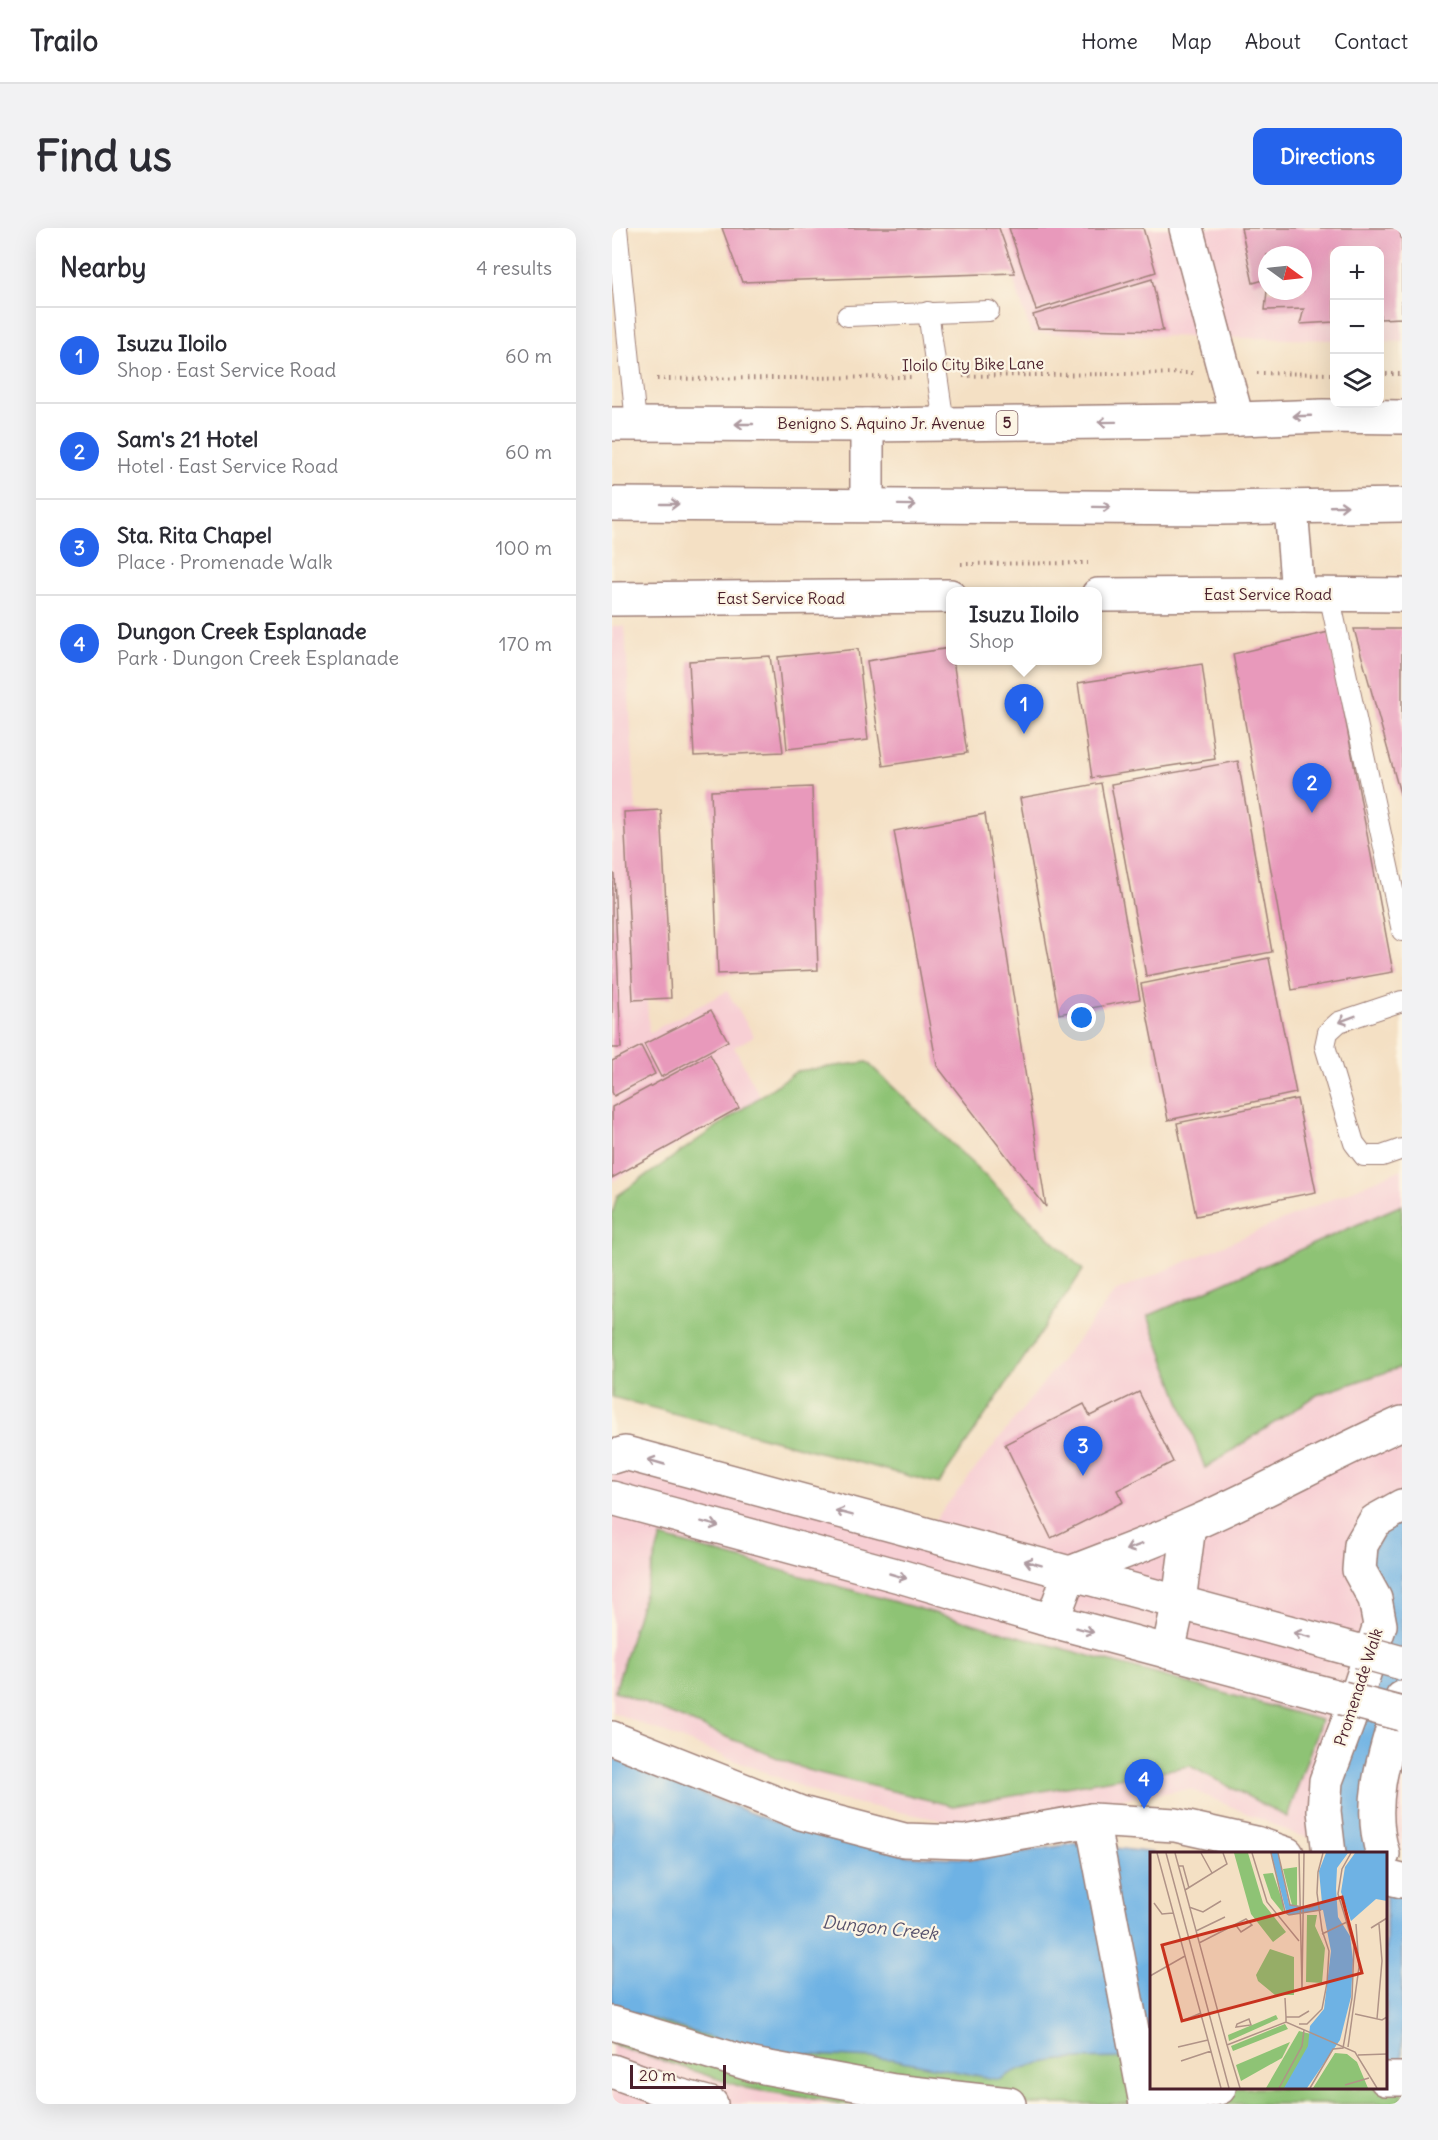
<!DOCTYPE html>
<meta charset="utf-8">
<style>
body{margin:0;font-family:Delius,sans-serif;background:#f2f2f3;color:#2b2b33}
.controls{position:absolute;right:18px;top:18px;display:grid;overflow:hidden;border-radius:12px;box-shadow:0 6px 24px #0002}
.controls button{width:54px;height:54px;display:grid;place-items:center;padding:0;border:0;border-bottom:2px solid #e1e1e2;background:#fff;color:#2b2b33;font:30px sans-serif}
.compass{position:absolute;left:646px;top:18px;width:54px;height:54px;border-radius:50%;background:#fff;box-shadow:0 6px 24px #0002;rotate:105deg}
.scale{position:absolute;left:18px;bottom:15px;width:96px;box-sizing:border-box;padding-left:6px;border:3px solid #4a1f2b;border-top:0;font-size:16px;line-height:21px;white-space:nowrap;color:#4a1f2b;-webkit-text-stroke:4px #fcf5e5;paint-order:stroke}
.you{position:absolute;left:470px;top:790px;width:21px;height:21px;margin:-15px;border:4px solid #fff;border-radius:50%;background:#1a73e8;box-shadow:0 0 0 9px #1a73e833}
.badge{display:grid;place-items:center;width:39px;height:39px;border-radius:50%;background:#2563eb;color:#fff;font-size:20px;font-weight:700}
.pin{position:absolute;translate:-50% -50px;filter:drop-shadow(0 2px 3px #0008)}
.pin::after{content:'';position:absolute;top:32px;width:21px;height:18px;background:inherit;clip-path:polygon(0 0,100% 0,50% 100%)}
.popup{position:absolute;left:334px;top:359px;width:156px;height:78px;box-sizing:border-box;display:grid;place-content:center;border-radius:12px;background:#fff;filter:drop-shadow(0 2px 4px #0005);font-size:20px;white-space:nowrap;color:#7c7c81}
.popup b{font-size:22px;color:#2b2b33}
.popup::after{content:'';position:absolute;left:50%;top:100%;margin-left:-12px;border:12px solid transparent;border-top-color:#fff}
.list{margin:0;padding:0;list-style:none}
h2{display:flex;justify-content:space-between;align-items:center;height:78px;margin:0;padding:0 24px;font-size:26px}
h2 small{font-size:20px;font-weight:400;color:#7c7c81}
.list li{display:grid;grid-template-columns:39px 1fr auto;gap:18px;align-items:center;box-sizing:border-box;height:96px;padding:0 24px;border-top:2px solid #e1e1e2}
.list b{display:block;font-size:22px;white-space:nowrap}
.list p{margin:0;font-size:20px;white-space:nowrap;color:#7c7c81}
.list em{font-size:20px;font-style:normal;color:#7c7c81}
.icon{flex:none;width:33px;height:33px;fill:none;stroke:currentColor;stroke-width:2;stroke-linecap:round;stroke-linejoin:round}
.map{position:relative;flex:none;width:790px;height:1876px;overflow:hidden;border-radius:12px}
header{display:flex;align-items:center;gap:36px;box-sizing:border-box;height:84px;padding:0 30px;background:#fff;border-bottom:2px solid #e1e1e2}
header strong{font-size:28px}
nav{display:flex;gap:33px;margin-inline-start:auto;font-size:21px}
.intro{display:flex;align-items:center;justify-content:space-between;box-sizing:border-box;height:144px;padding:0 36px}
h1{margin:0;font-size:42px}
.button{padding:15px 27px;border-radius:12px;background:#2563eb;color:#fff;font-size:21px;font-weight:700}
main{display:flex;gap:36px;padding:0 36px}
aside{flex:1;background:#fff;border-radius:12px;box-shadow:0 6px 24px #0002}
.map>svg:first-child{display:block}
.built{fill:#f7cfd4;fill-rule:evenodd}
.green{fill:#8ec375;stroke:#6c7150;stroke-width:1.5}
.water{fill:#6eb2e4;stroke:#5c6888;stroke-width:1.5}
.building{fill:#e899bb}
.lines{fill:none;stroke-linecap:round;stroke-linejoin:round}
.lane-casing{stroke:#9f8078;stroke-width:22}
.street-casing{stroke:#9f8078;stroke-width:36}
.secondary-casing{stroke:#9f8078;stroke-width:36}
.highway-casing{stroke:#9f8078;stroke-width:36}
.path{stroke:#9f8078;stroke-width:4;stroke-dasharray:1.5 4.5;stroke-linecap:butt}
.lane{stroke:#fff;stroke-width:20}
.street{stroke:#fff;stroke-width:33}
.secondary{stroke:#fff;stroke-width:33}
.highway{stroke:#fff;stroke-width:33}
.street-bridge-casing{stroke:#9f8078;stroke-width:36;stroke-linecap:butt}
.street-bridge{stroke:#fff;stroke-width:33}
.oneway{stroke:#ae9aa0}
.labels{text-anchor:middle;stroke-width:4.5;stroke-linejoin:round;paint-order:stroke}
.shield{fill:#fcf5e5;stroke:#7f5f63;stroke-width:1.5}
.shield-label{font-size:15px;font-weight:bold;fill:#4a1f2b}
.street-label{font-size:16px;fill:#4a1f2b;stroke:#fcf5e5}
.water-label{font-size:18px;font-style:italic;fill:#57526c;stroke:#fcf5e5}
.inset-road{fill:none;stroke:#b09387;stroke-width:1.5}
.view{fill:#c8321e;fill-opacity:0.15;stroke:#c8321e;stroke-width:3}
.inset-edge{fill:none;stroke:#4a1f2b;stroke-width:3}
</style>
<header>
<strong>Trailo</strong>
<nav><a>Home</a><a>Map</a><a>About</a><a>Contact</a></nav>
</header>
<div class="intro"><h1>Find us</h1><a class="button">Directions</a></div>
<main>
<aside>
<h2>Nearby<small>4 results</small></h2>
<ul class="list">
<li><span class="badge">1</span><div><b>Isuzu Iloilo</b><p>Shop · East Service Road</p></div><em>60 m</em></li>
<li><span class="badge">2</span><div><b>Sam's 21 Hotel</b><p>Hotel · East Service Road</p></div><em>60 m</em></li>
<li><span class="badge">3</span><div><b>Sta. Rita Chapel</b><p>Place · Promenade Walk</p></div><em>100 m</em></li>
<li><span class="badge">4</span><div><b>Dungon Creek Esplanade</b><p>Park · Dungon Creek Esplanade</p></div><em>170 m</em></li>
</ul>
</aside>
<div class="map">
<svg width="790" height="1876" viewBox="0 0 790 1876">
<rect width="100%" height="100%" fill="#fcf5e5"/>
<filter id="ink" filterUnits="userSpaceOnUse"><feTurbulence type="fractalNoise" baseFrequency=".0167" numOctaves="2"/><feDisplacementMap in="SourceGraphic" scale="12" xChannelSelector="R" yChannelSelector="G"/><feConvolveMatrix kernelMatrix="1 2 1 2 8 2 1 2 1" color-interpolation-filters="sRGB"/></filter>
<filter id="wash" filterUnits="userSpaceOnUse"><feTurbulence type="fractalNoise" baseFrequency=".008" numOctaves="4" result="noise"/><feDisplacementMap in="SourceGraphic" scale="24" xChannelSelector="R" yChannelSelector="G"/><feGaussianBlur stdDeviation="1.35" result="paint"/><feColorMatrix in="noise" values="0 0 0 0 0 0 0 0 0 0 0 0 0 0 0 0 0 1.4 0 .05"/><feComposite in="paint" operator="in"/></filter>
<g filter="url(#wash)">
<rect width="100%" height="100%" fill="#f4e0c4"/>
<g class="built">
<path d="M 384,0 L 790,0 L 790,114 L 768,113 L 768,22 L 722,22 L 722,112 L 419,105 ZM 655,27 L 691,27 L 691,63 L 655,63 Z"/>
<polygon points="0,398 13,398 37,805 115,763 142,808 122,819 149,870 0,954"/>
<polygon points="790,941 790,1622 685,1607 578,1561 344,1595 218,1570 0,1484 0,1211 319,1297 503,1064"/>
<polygon points="0,1816 133,1860 232,1876 0,1876"/>
</g>
<g class="green">
<polygon points="255,834 471,1042 327,1256 0,1169 0,987 5,968 185,843"/>
<polygon points="790,977 790,1139 705,1167 593,1240 536,1088"/>
<polygon points="49,1309 709,1492 675,1589 578,1538 341,1578 195,1542 3,1463"/>
<polygon points="0,1725 526,1829 539,1816 540,1860 774,1860 774,1762 790,1763 790,1876 232,1876 133,1860 0,1816"/>
</g>
<g class="water">
<polygon points="790,1278 790,1470 771,1625 717,1625 736,1494 768,1397 747,1342"/>
<path d="M 0,1530 L 159,1593 L 297,1628 L 367,1631 L 467,1615 L 541,1625 L 540,1626 L 539,1816 L 525,1830 C 482,1831 424,1826 388,1852 L 280,1831 L 143,1824 L 0,1778 Z"/>
<polygon points="774,1634 790,1666 790,1833 774,1833"/>
</g>
<g id="blocks">
<g class="building">
<polygon points="110,0 387,0 403,45 130,54"/>
<polygon points="397,0 531,0 544,44 424,82"/>
<polygon points="629,0 787,0 790,13 790,90 768,91 768,22 722,22 722,94 688,96 692,81 653,82 655,63 691,63 691,27 655,27 655,51 641,55"/>
<polygon points="540,51 551,103 426,100 421,87"/>
<polygon points="742,401 790,401 790,569 789,569"/>
<polygon points="717,404 781,744 680,762 621,426"/>
<polygon points="338,420 338,432 341,432 355,525 271,538 255,433"/>
<polygon points="246,421 256,512 175,521 166,429"/>
<polygon points="158,428 171,524 82,528 77,433"/>
<polygon points="590,436 603,531 480,550 466,455"/>
<polygon points="626,533 660,724 534,748 499,556"/>
<polygon points="489,555 528,771 447,786 408,570"/>
<polygon points="200,559 206,742 106,746 99,563"/>
<polygon points="49,582 59,770 21,772 12,584"/>
<polygon points="373,586 434,979 325,838 282,603"/>
<polygon points="0,646 2,646 9,820 0,820"/>
<polygon points="657,730 684,865 556,892 529,756"/>
<polygon points="99,782 116,813 49,849 32,816"/>
<polygon points="29,818 43,846 2,868 0,864 0,833"/>
<polygon points="98,826 127,880 0,950 0,879"/>
<polygon points="685,871 704,964 584,988 565,895"/>
<polygon points="527,1164 561,1234 505,1262 511,1274 439,1310 393,1216 472,1176 478,1188"/>
</g>
</g>
</g>
<g filter="url(#ink)">
<use href="#blocks" fill-opacity="0" stroke="#9f8078" stroke-width="1.5"/>
<g class="lines">
<defs>
<g id="lane">
<polyline points="5,0 24,196"/>
<polyline points="316,84 332,196"/>
<polyline points="235,88 377,83"/>
<polyline points="717,366 790,703"/>
<polyline points="790,773 727,794 716,804 713,818 742,915 752,928 770,928 790,921"/>
</g>
<g id="street">
<polyline points="0,1229 13,1225 747,1423"/>
<polyline points="0,1270 291,1349 430,1390 730,1470"/>
<path d="M 440,1393 L 458,1345 C 498,1329 539,1315 578,1297 C 650,1266 718,1227 790,1195"/>
<polyline points="556,1424 567,1373 577,1298"/>
<polyline points="0,1510 189,1585 292,1612 353,1614 480,1592 563,1597 644,1615 675,1626"/>
<polyline points="480,1592 534,1876"/>
<polyline points="717,1626 712,1583 714,1553 736,1494 768,1397 763,1371 747,1342 749,1317 763,1293 790,1278"/>
<path d="M 771,1626 C 754,1574 775,1519 790,1470"/>
<polyline points="774,1649 790,1653"/>
<polyline points="0,1795 141,1837 282,1863 397,1876"/>
<polyline points="0,1843 66,1867 99,1876"/>
<polyline points="774,1851 790,1851"/>
<polyline points="550,1876 561,1870 607,1860"/>
</g>
<g id="secondary">
<polyline points="574,0 625,191"/>
<polyline points="486,367 686,366 790,367"/>
<polyline points="0,371 338,368"/>
</g>
<g id="highway">
<polyline points="0,196 255,197 573,193 711,188 790,189"/>
<polyline points="0,276 606,280 790,277"/>
<polyline points="255,277 255,197"/>
<polyline points="679,280 686,366"/>
</g>
</defs>
<use href="#lane" class="lane-casing"/>
<use href="#street" class="street-casing"/>
<use href="#secondary" class="secondary-casing"/>
<use href="#highway" class="highway-casing"/>
<g class="path">
<polyline points="645,145 722,146"/>
<polyline points="768,146 790,146"/>
<polyline points="351,148 581,145"/>
<polyline points="45,151 299,149"/>
<polyline points="349,336 476,335"/>
</g>
<use href="#lane" class="lane"/>
<use href="#street" class="street"/>
<use href="#secondary" class="secondary"/>
<use href="#highway" class="highway"/>
<defs>
<g id="street-bridge">
<polyline points="747,1423 790,1435"/>
<polyline points="730,1470 790,1486"/>
</g>
</defs>
<use href="#street-bridge" class="street-bridge-casing"/>
<use href="#street-bridge" class="street-bridge"/>
</g>
<defs><path id="oneway-shaft" d="M-6 0H5M1.5-3L5.5 0L1.5 3" fill="none" stroke-width="1.6" stroke-linecap="round" stroke-linejoin="round" transform="scale(1.5)"/></defs>
<g class="oneway">
<use href="#oneway-shaft" transform="translate(690 188) rotate(178)"/>
<use href="#oneway-shaft" transform="translate(495 194) rotate(179)"/>
<use href="#oneway-shaft" transform="translate(132 196) rotate(180)"/>
<use href="#oneway-shaft" transform="translate(58 276)"/>
<use href="#oneway-shaft" transform="translate(295 277) rotate(1)"/>
<use href="#oneway-shaft" transform="translate(727 278) rotate(-2)"/>
<use href="#oneway-shaft" transform="translate(490 279) rotate(1)"/>
<use href="#oneway-shaft" transform="translate(735 791) rotate(159)"/>
<use href="#oneway-shaft" transform="translate(44 1234) rotate(-164)"/>
<use href="#oneway-shaft" transform="translate(232 1285) rotate(-165)"/>
<use href="#oneway-shaft" transform="translate(98 1296) rotate(15)"/>
<use href="#oneway-shaft" transform="translate(522 1319) rotate(159)"/>
<use href="#oneway-shaft" transform="translate(421 1335) rotate(-165)"/>
<use href="#oneway-shaft" transform="translate(286 1348) rotate(16)"/>
<use href="#oneway-shaft" transform="translate(473 1402) rotate(15)"/>
<use href="#oneway-shaft" transform="translate(690 1407) rotate(-165)"/>
</g>
</g>
<g class="labels">
<rect class="shield" x="384.5" y="183" width="21" height="24" rx="4.5"/>
<g class="shield-label">
<text x="395" y="200">5</text>
</g>
<g class="street-label">
<text transform="translate(361 136) rotate(-1)" y="6">Iloilo City Bike Lane</text>
<text x="269" y="201">Benigno S. Aquino Jr. Avenue</text>
<text x="656" y="372">East Service Road</text>
<text x="169" y="376">East Service Road</text>
<text transform="translate(746 1459) rotate(-72)" y="6">Promenade Walk</text>
</g>
<g class="water-label">
<text transform="translate(268 1700) rotate(6)" y="6">Dungon Creek</text>
</g>
</g>
<g transform="translate(538 1624)">
<rect width="237" height="237" fill="#f4e0c4"/>
<path d="M 84,1 L 98,1 L 113,51 L 136,80 L 123,90 L 101,62 ZM 147,15 L 147,54 L 142,53 L 133,17 ZM 123,21 L 133,51 L 134,62 L 121,46 L 113,22 ZM 157,63 L 167,63 L 165,74 L 175,96 L 172,131 L 156,130 ZM 120,97 L 144,105 L 144,143 L 125,143 L 108,129 L 106,123 ZM 126,163 L 128,167 L 79,189 L 78,183 ZM 135,172 L 138,177 L 83,199 L 81,194 ZM 149,179 L 165,183 L 139,236 L 116,236 ZM 140,190 L 132,206 L 91,229 L 86,213 ZM 185,201 L 197,202 L 207,210 L 218,236 L 163,236 Z" fill="#8ec375"/>
<path d="M 121,1 L 128,1 L 139,52 L 159,56 L 172,51 L 169,19 L 176,1 L 198,1 L 187,16 L 186,37 L 188,65 L 200,84 L 203,108 L 201,145 L 190,188 L 157,236 L 134,236 L 158,194 L 160,174 L 174,157 L 181,99 L 173,58 L 137,63 ZM 205,1 L 237,1 L 237,49 L 226,47 L 201,69 L 191,40 L 195,15 Z" fill="#6eb2e4"/>
<path class="inset-road" d="M 7,1 L 71,236M 16,1 L 79,236M 25,1 L 77,193M 51,1 L 62,21M 102,1 L 117,50 L 149,89M 121,1 L 135,60 L 139,63 L 171,58M 128,1 L 140,53 L 159,56 L 170,52M 149,1 L 152,138 L 154,1M 28,14 L 33,14 L 39,36M 35,38 L 77,12 L 73,1M 4,51 L 12,62 L 23,61M 39,55 L 53,60 L 71,49M 221,76 L 237,66M 46,79 L 75,65M 172,82 L 199,69M 49,91 L 96,67 L 102,73 L 91,80 L 85,72M 0,124 L 35,104M 135,146 L 136,165M 205,162 L 232,168 L 237,165M 99,167 L 101,173 L 86,175 L 87,172 ZM 227,167 L 232,109 L 229,72M 32,169 L 51,161M 136,170 L 136,165 L 149,165 L 159,159M 149,172 L 157,172 L 172,157 L 177,131 L 179,99 L 172,78 L 167,41 L 168,20 L 173,1M 28,195 L 58,188M 198,195 L 209,115 L 206,72M 208,203 L 237,202M 31,209 L 61,199M 195,233 L 219,226M 90,236 L 77,193 L 136,170 L 205,200 L 227,236M 129,236 L 152,194 L 154,178M 160,236 L 183,197 L 193,196 L 202,146 L 204,94 L 188,42 L 192,17 L 201,1"/>
<path class="view" d="M 192,45 L 212,121 L 32,169 L 12,93 Z"/>
<rect width="237" height="237" class="inset-edge"/>
</g>
</svg>
<div class="controls">
<button>+</button>
<button>−</button>
<button><svg class="icon" aria-label="layers" viewBox="0 0 24 24"><path d="M12 4l9 5-9 5-9-5zM3 14l9 5 9-5"/></svg></button>
</div>
<svg class="compass" viewBox="-18 -18 36 36"><path d="M0-13l5 13h-10z" fill="#e53935"/><path d="M0 13l5-13h-10z" fill="#7c7c81"/></svg>
<div class="scale">20 m</div>
<div class="you"></div>
<div class="pin badge" style="left:412px;top:506px">1</div>
<div class="popup"><b>Isuzu Iloilo</b>Shop</div>
<div class="pin badge" style="left:700px;top:585px">2</div>
<div class="pin badge" style="left:471px;top:1248px">3</div>
<div class="pin badge" style="left:532px;top:1581px">4</div>
</div>
</main>
